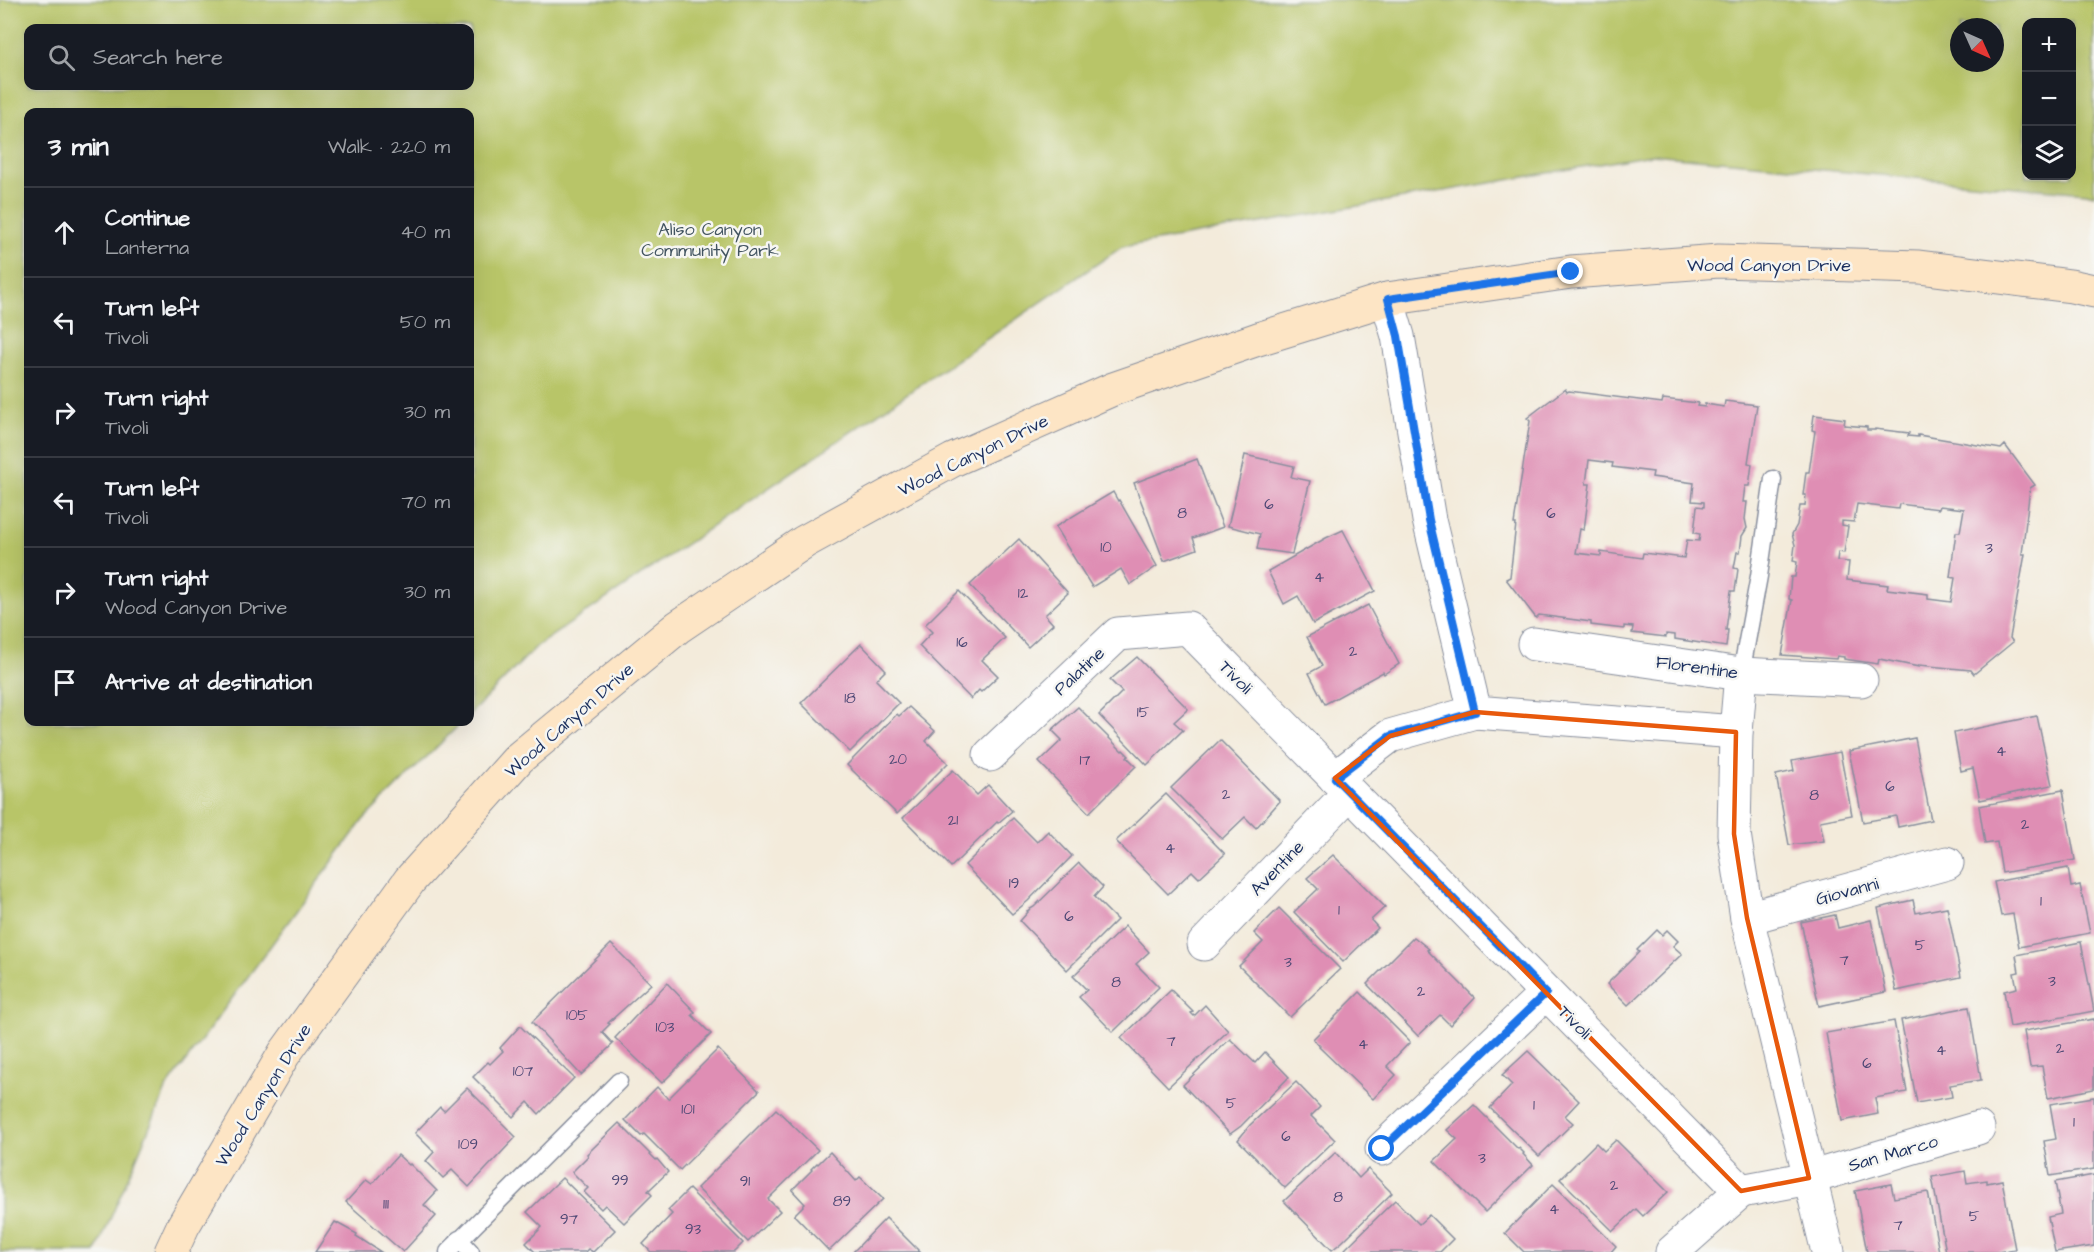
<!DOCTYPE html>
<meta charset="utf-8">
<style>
body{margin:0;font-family:"Architects Daughter",sans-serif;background:#242831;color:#f1f3f6}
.controls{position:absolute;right:18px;top:18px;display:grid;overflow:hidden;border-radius:12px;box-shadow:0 6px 24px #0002}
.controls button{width:54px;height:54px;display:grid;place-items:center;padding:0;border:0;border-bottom:2px solid #363941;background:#171b24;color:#f1f3f6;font:30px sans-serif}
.compass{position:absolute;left:1950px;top:18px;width:54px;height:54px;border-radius:50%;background:#171b24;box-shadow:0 6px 24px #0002;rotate:135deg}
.stop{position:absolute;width:18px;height:18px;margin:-14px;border:4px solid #1a73e8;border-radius:50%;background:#fff}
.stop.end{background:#1a73e8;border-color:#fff;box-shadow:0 2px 6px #0008}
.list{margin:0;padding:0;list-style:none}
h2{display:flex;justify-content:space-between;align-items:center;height:78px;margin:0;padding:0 24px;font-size:26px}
h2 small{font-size:20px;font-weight:400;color:#9ea1a6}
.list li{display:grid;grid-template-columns:39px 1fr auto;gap:18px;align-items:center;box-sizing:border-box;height:90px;padding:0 24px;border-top:2px solid #363941}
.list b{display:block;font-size:22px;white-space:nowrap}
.list p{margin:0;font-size:20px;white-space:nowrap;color:#9ea1a6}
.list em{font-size:20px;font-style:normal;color:#9ea1a6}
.icon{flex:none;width:33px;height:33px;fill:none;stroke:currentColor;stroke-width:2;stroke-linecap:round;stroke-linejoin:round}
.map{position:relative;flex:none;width:2094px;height:1252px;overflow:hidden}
.search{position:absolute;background:#171b24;box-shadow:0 6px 24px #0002;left:24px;top:24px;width:450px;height:66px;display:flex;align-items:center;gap:15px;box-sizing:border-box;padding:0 21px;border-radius:12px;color:#9ea1a6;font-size:22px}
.panel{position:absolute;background:#171b24;box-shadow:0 6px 24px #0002;left:24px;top:108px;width:450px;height:618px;border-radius:12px}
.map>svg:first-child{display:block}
.green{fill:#b8c567;stroke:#6a7a62;stroke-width:1.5;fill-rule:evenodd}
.building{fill:#df8eb4;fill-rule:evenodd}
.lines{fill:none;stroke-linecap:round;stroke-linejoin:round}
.lane-casing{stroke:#878d9c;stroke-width:19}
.street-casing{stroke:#878d9c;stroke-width:35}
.secondary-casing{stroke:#878d9c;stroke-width:35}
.lane{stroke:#fff;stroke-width:16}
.street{stroke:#fff;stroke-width:33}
.secondary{stroke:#fde5c5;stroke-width:33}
.route{stroke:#1a73e8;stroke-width:8}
.marked{fill:none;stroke:#e8590c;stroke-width:4.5;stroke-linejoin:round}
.labels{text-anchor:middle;stroke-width:5;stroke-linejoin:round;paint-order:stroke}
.number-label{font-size:15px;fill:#4c4774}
.park-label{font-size:18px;fill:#425460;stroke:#f6f6f2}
.street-label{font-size:18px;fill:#1b2f5e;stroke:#f6f6f2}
</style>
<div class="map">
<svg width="2094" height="1252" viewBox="0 0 2094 1252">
<rect width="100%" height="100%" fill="#f6f6f2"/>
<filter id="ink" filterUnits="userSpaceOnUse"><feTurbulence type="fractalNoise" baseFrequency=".0167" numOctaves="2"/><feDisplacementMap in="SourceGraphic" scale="12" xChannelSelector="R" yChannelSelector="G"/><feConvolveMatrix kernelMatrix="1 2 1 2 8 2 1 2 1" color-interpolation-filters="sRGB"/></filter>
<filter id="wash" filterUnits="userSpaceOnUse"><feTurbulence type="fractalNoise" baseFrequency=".008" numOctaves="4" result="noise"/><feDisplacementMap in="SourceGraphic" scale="24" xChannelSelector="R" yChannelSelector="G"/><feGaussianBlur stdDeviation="1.35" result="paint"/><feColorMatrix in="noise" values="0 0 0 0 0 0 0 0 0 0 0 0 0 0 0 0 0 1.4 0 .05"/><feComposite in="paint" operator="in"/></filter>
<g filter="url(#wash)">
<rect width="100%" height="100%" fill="#f3ebdb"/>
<path class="green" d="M 0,0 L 2094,0 L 2094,195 L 2086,193 L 1651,155 L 1122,247 L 537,646 L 470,714 L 470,112 L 28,112 L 28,722 L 462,722 L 363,820 L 167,1087 L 96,1252 L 0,1252 ZM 2026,22 L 2072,22 L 2072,176 L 2026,176 ZM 1959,27 L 1995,27 L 1995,63 L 1959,63 ZM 28,28 L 470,28 L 470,86 L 28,86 Z"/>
<g id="blocks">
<g class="building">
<path d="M 1565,389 L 1567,392 L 1569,391 L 1662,403 L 1663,399 L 1698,403 L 1697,406 L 1705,407 L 1705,404 L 1724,407 L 1725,401 L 1757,405 L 1748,463 L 1752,464 L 1749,486 L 1745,486 L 1743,502 L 1747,502 L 1745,519 L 1747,528 L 1742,536 L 1740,552 L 1737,552 L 1734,568 L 1738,569 L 1735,591 L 1731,591 L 1726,630 L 1728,630 L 1726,647 L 1675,639 L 1675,635 L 1666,634 L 1666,637 L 1632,633 L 1633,627 L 1624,626 L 1624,629 L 1591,625 L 1591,622 L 1539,615 L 1536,618 L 1506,579 L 1510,577 L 1516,524 L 1514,524 L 1530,421 L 1527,418 ZM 1589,460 L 1613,463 L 1612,467 L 1653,472 L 1652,477 L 1694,483 L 1692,501 L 1704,502 L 1704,507 L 1697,506 L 1694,533 L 1700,534 L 1699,541 L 1687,540 L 1684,558 L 1643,553 L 1642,558 L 1601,552 L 1601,556 L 1576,553 L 1580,529 L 1584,530 L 1590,484 L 1586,484 Z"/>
<path d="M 1814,415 L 1845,419 L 1844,425 L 1867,427 L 1867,430 L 1875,430 L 1875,429 L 1909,433 L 1908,436 L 1918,437 L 1918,435 L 2001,449 L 2005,445 L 2035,485 L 2030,488 L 2022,554 L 2025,554 L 2010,638 L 2013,642 L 1974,674 L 1971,670 L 1919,665 L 1919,667 L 1879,659 L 1878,664 L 1844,659 L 1844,657 L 1837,656 L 1836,659 L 1782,655 L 1792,600 L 1789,599 L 1791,577 L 1795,577 L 1797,562 L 1793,561 L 1795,545 L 1792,534 L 1797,525 L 1800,506 L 1805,506 L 1806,495 L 1803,495 L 1806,472 L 1809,472 L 1815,431 L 1812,430 ZM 1857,504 L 1898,509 L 1899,504 L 1939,509 L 1940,506 L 1964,509 L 1960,532 L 1956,532 L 1950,577 L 1955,578 L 1951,602 L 1928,599 L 1928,594 L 1887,589 L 1888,585 L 1847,580 L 1849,562 L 1837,561 L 1838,552 L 1844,553 L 1848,526 L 1842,525 L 1842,521 L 1854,522 Z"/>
<polygon points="1245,455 1294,466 1291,477 1310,481 1292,554 1257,549 1260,534 1228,526"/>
<polygon points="1197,459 1223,527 1193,538 1197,549 1164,561 1134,483"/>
<polygon points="1113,492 1118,501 1119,500 1157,566 1130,585 1121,569 1092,587 1055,527"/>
<polygon points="1343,530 1375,591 1313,624 1298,596 1284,604 1268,571 1326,538"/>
<polygon points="1019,539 1068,593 1045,615 1053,624 1028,647 970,585"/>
<polygon points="959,591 1005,638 982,660 998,676 981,692 979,690 971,699 919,646 932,632 925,625"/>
<polygon points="1368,605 1399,664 1384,674 1383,672 1325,704 1309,673 1322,666 1307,637"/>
<polygon points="861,644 886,670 876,680 899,703 850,752 801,703"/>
<polygon points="1137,657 1188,709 1174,722 1183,730 1147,765 1099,715 1122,692 1110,680"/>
<polygon points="909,707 935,731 926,741 948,763 897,814 847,765 897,714 899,716"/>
<polygon points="1078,707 1122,751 1123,750 1129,756 1127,757 1136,766 1089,813 1039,762 1062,740 1052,730"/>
<polygon points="2037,716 2052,785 1980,800 1973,768 1961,771 1954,733"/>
<polygon points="1915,738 1931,820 1898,827 1896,816 1863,822 1849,751"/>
<polygon points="1220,740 1280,801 1256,828 1245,817 1222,839 1171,788"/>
<polygon points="1840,752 1852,815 1820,821 1824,841 1789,845 1776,775 1794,771 1792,761"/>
<polygon points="953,770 977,795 988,785 1012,811 998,823 997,822 951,867 903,818"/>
<polygon points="2063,790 2075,860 2002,873 1997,842 1985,844 1979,806"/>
<polygon points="1166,794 1225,854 1199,878 1192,871 1168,894 1116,841"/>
<polygon points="1013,818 1037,842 1048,831 1072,856 1028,901 1012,914 965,865"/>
<polygon points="1333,855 1385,907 1371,920 1378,928 1343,962 1294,912 1318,889 1307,878"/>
<polygon points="1079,863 1103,887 1094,897 1117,920 1067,970 1020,921 1028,912 1027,911 1034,907"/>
<polygon points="2068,868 2071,887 2080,885 2090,933 2019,947 2013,914 2001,916 1994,882"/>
<polygon points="1913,900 1916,913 1947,907 1961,977 1896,991 1878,908"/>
<polygon points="1279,908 1340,969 1290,1017 1239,966 1263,942 1254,933"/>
<polygon points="1835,915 1838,928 1871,920 1886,992 1819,1006 1801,922"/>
<polygon points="1125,926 1149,952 1136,964 1159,987 1113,1032 1079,997 1087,990 1073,976"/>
<polygon points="1657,930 1662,935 1667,930 1678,941 1673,946 1682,954 1628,1005 1607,984 1639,952 1637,950"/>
<polygon points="1414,937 1429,949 1427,950 1475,998 1450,1025 1440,1015 1418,1036 1367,984"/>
<polygon points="2081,942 2094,1011 2010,1027 2004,991 2017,988 2014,973 2019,972 2016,955"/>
<polygon points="611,944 651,984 608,1023 610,1024 602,1032 613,1044 581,1075 532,1022"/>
<polygon points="667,983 695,1012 692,1015 711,1034 662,1083 615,1038"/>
<polygon points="1171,990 1193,1012 1191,1013 1194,1016 1205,1005 1228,1031 1168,1087 1121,1038"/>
<polygon points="1360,992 1410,1042 1387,1066 1396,1075 1373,1099 1319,1047 1320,1046 1313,1039"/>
<polygon points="1969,1007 1981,1080 1950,1085 1952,1097 1917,1103 1901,1020"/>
<polygon points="2094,1019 2094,1089 2048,1098 2042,1066 2030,1067 2024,1031"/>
<polygon points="1894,1021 1907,1092 1875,1098 1878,1114 1842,1121 1826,1033"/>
<polygon points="520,1026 574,1078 539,1114 528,1102 513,1117 473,1077 488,1062 490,1064 503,1051 500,1048"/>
<polygon points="1230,1039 1255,1063 1265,1052 1289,1077 1241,1126 1230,1134 1183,1085"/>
<polygon points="718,1049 759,1091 680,1170 644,1134 641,1136 625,1120 657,1087 668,1099"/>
<polygon points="1528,1051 1579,1101 1565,1116 1573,1123 1539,1156 1490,1108 1512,1085 1502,1075"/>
<polygon points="1296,1082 1320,1107 1311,1116 1335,1140 1285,1188 1238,1140 1250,1125"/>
<polygon points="467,1088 516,1137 469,1187 452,1170 443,1178 426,1161 434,1152 415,1133 440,1107 444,1111"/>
<polygon points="2094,1097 2094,1169 2050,1176 2044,1141 2056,1139 2050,1104"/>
<polygon points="1474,1105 1518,1149 1519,1148 1524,1153 1523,1154 1533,1165 1485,1212 1434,1161 1457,1139 1447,1130"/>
<polygon points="776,1109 818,1150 768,1199 780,1211 748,1242 731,1225 732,1223 697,1188"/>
<polygon points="619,1123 656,1160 657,1159 668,1172 648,1191 652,1195 624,1223 605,1205 601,1209 584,1192 588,1188 572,1172 588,1156 587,1154"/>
<polygon points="1616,1140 1668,1192 1643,1216 1636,1209 1613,1231 1560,1179 1596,1143 1604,1151"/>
<polygon points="830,1152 856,1181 860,1177 883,1199 829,1251 794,1215 805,1204 792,1190 812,1170 811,1169 817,1163 818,1164"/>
<polygon points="1336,1152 1359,1178 1368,1169 1392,1193 1342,1242 1332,1250 1284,1201"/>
<polygon points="398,1155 409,1165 410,1164 437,1191 424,1205 436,1216 403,1252 346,1202 366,1180 372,1184"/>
<polygon points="1965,1171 1967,1183 1987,1180 1987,1183 2002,1180 2015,1249 1998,1252 1946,1252 1932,1177"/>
<polygon points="2094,1175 2094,1246 2055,1252 2048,1217 2061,1214 2055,1182"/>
<polygon points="562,1178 615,1230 593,1252 588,1249 585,1252 535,1252 526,1243 542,1227 527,1212"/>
<polygon points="1553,1184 1616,1246 1611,1252 1524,1252 1505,1233"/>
<polygon points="1891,1184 1894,1198 1928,1192 1939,1252 1867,1252 1855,1191"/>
<polygon points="689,1189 743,1243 734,1252 651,1252 643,1244 672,1214 668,1210"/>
<polygon points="1395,1200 1419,1224 1429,1215 1453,1239 1440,1252 1347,1252 1345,1249"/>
<polygon points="886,1218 920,1252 853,1252"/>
<polygon points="335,1222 357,1234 356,1236 381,1252 315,1252"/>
</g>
</g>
</g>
<g filter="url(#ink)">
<use href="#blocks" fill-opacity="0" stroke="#878d9c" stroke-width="1.5"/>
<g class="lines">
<defs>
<g id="lane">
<polyline points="1741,674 1759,576 1773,479"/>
<polyline points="459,1239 471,1252"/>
<polyline points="448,1252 619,1081"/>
</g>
<g id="street">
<polyline points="1387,299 1398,336 1429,520 1475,712 1736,732"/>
<polyline points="1534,644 1741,674 1861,680"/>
<polyline points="1741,674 1736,732 1734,834 1747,918 1828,1252"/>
<polyline points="990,755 1118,634 1188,628 1741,1191 1809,1178 1978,1128"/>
<polyline points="1335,778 1390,736 1475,712"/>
<polyline points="1747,918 1947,863"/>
<polyline points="1204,944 1349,793"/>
<polyline points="1382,1149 1546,993"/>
<polyline points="1672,1252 1741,1191"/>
</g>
<polyline id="secondary" points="171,1252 183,1226 284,1054 410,880 519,758 678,627 804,542 953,460 1113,389 1258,339 1387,299 1571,272 1719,261 1919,267 2071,286 2094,291"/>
</defs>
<use href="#lane" class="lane-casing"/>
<use href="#street" class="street-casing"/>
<use href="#secondary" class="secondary-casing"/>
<use href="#lane" class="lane"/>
<use href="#street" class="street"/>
<use href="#secondary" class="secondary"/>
</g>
</g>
<g class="lines" filter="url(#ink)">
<polyline class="route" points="1382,1149 1546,993 1335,778 1390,736 1475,712 1429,520 1398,336 1388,299 1571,272"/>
</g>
<path class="marked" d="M 1475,712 L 1736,732 L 1734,834 L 1747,918 L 1809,1178 L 1741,1191 L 1335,778 L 1390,736 Z"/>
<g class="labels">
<g class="number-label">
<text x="1269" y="509">6</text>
<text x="1182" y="518">8</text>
<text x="1551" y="518">6</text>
<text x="1106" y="552">10</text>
<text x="1989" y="553">3</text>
<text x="1319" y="582">4</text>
<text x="1023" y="598">12</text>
<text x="962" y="647">16</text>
<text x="1353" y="656">2</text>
<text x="850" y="703">18</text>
<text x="1143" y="717">15</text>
<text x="2001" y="756">4</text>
<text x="898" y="764">20</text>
<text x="1085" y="765">17</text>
<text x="1890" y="791">6</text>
<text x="1226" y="799">2</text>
<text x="1814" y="800">8</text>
<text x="953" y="825">21</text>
<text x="2025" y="829">2</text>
<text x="1170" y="853">4</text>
<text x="1014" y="888">19</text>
<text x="2041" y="906">1</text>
<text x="1339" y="915">1</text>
<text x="1069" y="921">6</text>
<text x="1920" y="950">5</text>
<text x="1844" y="965">7</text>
<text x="1288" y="967">3</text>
<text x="2052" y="986">3</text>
<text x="1116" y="987">8</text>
<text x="1421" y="996">2</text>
<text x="577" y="1020">105</text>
<text x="665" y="1032">103</text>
<text x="1171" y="1046">7</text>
<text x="1363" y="1049">4</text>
<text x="2060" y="1053">2</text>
<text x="1941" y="1055">4</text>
<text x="1867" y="1068">6</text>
<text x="523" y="1076">107</text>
<text x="1231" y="1108">5</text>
<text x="1534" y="1110">1</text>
<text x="688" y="1114">101</text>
<text x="2074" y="1127">1</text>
<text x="1286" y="1141">6</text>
<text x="468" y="1149">109</text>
<text x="1482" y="1163">3</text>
<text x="620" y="1185">99</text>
<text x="745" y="1186">91</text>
<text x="1614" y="1190">2</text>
<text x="1338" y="1202">8</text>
<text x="842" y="1206">89</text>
<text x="386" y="1209">111</text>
<text x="1554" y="1214">4</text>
<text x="1974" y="1221">5</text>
<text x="569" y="1224">97</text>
<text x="1898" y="1230">7</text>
<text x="693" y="1234">93</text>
</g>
<g class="park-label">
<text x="710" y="235">Aliso Canyon<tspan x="710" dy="21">Community Park</tspan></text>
</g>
<g class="street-label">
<text x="1769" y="271">Wood Canyon Drive</text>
<text transform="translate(973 455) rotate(-26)" y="6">Wood Canyon Drive</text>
<text transform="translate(1697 667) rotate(8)" y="6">Florentine</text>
<text transform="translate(1079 671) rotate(-43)" y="6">Palatine</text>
<text transform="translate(1236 677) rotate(45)" y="6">Tivoli</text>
<text transform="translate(569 720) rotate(-41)" y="6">Wood Canyon Drive</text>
<text transform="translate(1277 868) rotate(-46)" y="6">Aventine</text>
<text transform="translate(1847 891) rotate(-15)" y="6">Giovanni</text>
<text transform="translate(1575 1022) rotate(45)" y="6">Tivoli</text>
<text transform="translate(263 1095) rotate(-58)" y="6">Wood Canyon Drive</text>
<text transform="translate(1893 1153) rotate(-16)" y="6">San Marco</text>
</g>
</g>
</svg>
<div class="controls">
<button>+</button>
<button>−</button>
<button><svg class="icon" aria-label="layers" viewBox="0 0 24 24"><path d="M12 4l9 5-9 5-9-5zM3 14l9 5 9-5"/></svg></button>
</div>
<svg class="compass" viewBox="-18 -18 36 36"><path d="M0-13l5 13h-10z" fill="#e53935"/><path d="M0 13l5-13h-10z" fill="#9ea1a6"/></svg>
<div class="stop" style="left:1382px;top:1149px"></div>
<div class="stop end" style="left:1571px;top:272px"></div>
<div class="search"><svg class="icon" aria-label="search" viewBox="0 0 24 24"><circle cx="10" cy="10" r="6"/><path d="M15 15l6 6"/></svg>Search here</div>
<section class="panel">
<h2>3 min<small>Walk · 220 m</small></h2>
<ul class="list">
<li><svg class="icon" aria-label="ahead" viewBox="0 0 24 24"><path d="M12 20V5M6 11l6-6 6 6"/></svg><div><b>Continue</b><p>Lanterna</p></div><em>40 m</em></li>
<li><svg class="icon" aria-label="left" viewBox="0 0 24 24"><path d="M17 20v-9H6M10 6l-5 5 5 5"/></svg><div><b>Turn left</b><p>Tivoli</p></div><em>50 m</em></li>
<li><svg class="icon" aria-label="right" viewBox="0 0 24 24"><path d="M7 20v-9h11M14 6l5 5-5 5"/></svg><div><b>Turn right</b><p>Tivoli</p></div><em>30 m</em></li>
<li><svg class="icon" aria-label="left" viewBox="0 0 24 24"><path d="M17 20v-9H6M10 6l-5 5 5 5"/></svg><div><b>Turn left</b><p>Tivoli</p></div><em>70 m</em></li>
<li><svg class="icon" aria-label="right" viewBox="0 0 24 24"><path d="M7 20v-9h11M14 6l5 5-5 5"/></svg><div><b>Turn right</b><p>Wood Canyon Drive</p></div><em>30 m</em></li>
<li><svg class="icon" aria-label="arrive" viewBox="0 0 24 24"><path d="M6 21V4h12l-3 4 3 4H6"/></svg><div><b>Arrive at destination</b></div></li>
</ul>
</section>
</div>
